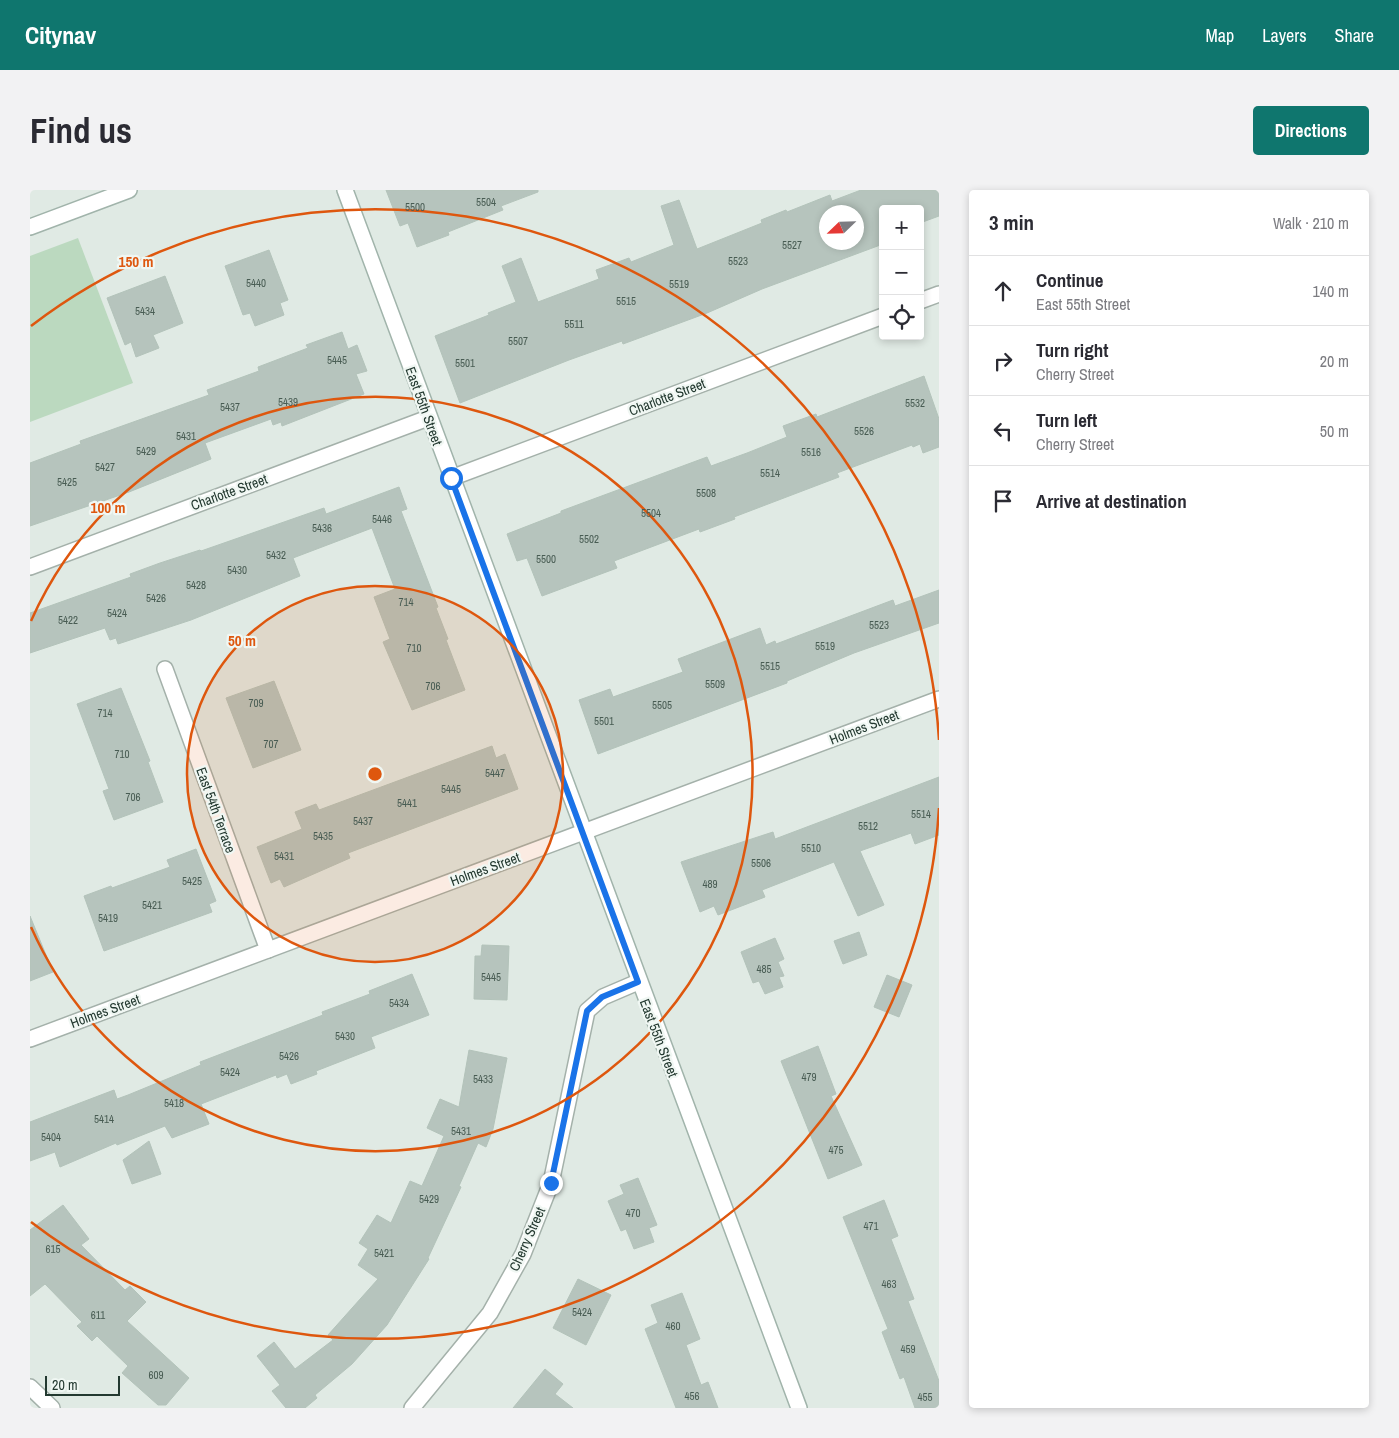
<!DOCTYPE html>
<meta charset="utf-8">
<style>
body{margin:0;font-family:"Archivo Narrow",sans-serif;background:#f2f2f3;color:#2b2b33}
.controls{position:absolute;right:15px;top:15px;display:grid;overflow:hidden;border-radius:5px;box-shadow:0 2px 8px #0003}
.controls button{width:45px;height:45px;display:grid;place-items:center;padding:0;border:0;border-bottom:1px solid #e1e1e2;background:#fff;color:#2b2b33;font:25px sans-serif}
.compass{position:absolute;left:789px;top:15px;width:45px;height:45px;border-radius:50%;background:#fff;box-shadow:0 2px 8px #0003;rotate:247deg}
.scale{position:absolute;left:15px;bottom:12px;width:75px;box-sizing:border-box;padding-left:5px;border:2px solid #233930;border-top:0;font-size:14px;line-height:18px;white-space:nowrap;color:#233930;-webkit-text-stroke:4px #f0f7f3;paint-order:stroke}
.stop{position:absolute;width:15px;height:15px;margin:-11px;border:4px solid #1a73e8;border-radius:50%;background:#fff}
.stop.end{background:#1a73e8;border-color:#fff;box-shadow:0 1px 5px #0008}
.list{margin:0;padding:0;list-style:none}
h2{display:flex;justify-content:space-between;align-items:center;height:65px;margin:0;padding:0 20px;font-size:21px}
h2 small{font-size:16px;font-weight:400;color:#7c7c81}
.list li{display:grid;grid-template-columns:32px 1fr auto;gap:15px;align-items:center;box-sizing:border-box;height:70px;padding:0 20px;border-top:1px solid #e1e1e2}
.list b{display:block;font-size:19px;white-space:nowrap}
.list p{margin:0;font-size:16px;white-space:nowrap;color:#7c7c81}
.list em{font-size:16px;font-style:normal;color:#7c7c81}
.icon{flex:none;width:28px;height:28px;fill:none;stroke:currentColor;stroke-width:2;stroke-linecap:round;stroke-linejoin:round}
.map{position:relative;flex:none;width:909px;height:1218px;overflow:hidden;border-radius:5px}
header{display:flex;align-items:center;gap:30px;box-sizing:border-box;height:70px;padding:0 25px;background:#0f766e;color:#fff}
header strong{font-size:24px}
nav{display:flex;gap:28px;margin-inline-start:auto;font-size:18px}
.intro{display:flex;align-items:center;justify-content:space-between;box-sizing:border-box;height:120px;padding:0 30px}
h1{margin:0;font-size:35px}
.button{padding:12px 22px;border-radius:5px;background:#0f766e;color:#fff;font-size:18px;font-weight:700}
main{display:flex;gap:30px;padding:0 30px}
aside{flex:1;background:#fff;border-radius:5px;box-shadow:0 2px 8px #0003}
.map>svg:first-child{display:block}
.grass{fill:#bbd9bf}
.building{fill:#b6c4bd;stroke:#b3c3ba;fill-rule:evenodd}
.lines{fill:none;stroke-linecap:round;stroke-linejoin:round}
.minor-casing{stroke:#a4b1aa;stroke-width:18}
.secondary-casing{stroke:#a1b4ab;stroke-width:18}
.minor{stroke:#fff;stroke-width:15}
.secondary{stroke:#fff;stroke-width:15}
.route{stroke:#1a73e8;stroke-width:6}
.ring{fill:none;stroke:#de570e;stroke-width:2.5}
.labels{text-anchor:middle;stroke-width:4.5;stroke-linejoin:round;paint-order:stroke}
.number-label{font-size:11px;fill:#485c53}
.street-label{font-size:14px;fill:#233930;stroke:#f0f7f3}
.centre{fill:#de570e;stroke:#f0f7f3;stroke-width:2.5}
.ring-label{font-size:15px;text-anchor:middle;font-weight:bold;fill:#de570e;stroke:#f0f7f3;stroke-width:4.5;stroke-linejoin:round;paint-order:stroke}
</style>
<header>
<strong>Citynav</strong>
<nav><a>Map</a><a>Layers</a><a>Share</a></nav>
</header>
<div class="intro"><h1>Find us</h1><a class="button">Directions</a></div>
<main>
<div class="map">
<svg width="909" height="1218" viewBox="0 0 909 1218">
<rect width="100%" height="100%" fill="#e0eae4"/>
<polygon class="grass" points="48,48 103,193 0,232 0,66"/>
<g class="building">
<polygon points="356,0 508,0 508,2 471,16 473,20 418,42 419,45 387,57 378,33 370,36"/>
<path d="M 831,0 L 909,0 L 909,26 L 890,33 L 890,19 L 853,19 L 853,54 L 732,99 L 677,123 L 593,154 L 592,151 L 539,170 L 430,213 L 405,146 L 459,125 L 458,123 L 486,112 L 472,76 L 491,68 L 508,112 L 569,89 L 566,80 L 599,68 L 601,72 L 644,55 L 631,16 L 649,10 L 667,59 L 732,33 L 731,30 L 756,20 L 757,22 L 800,5 L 802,11 ZM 796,22 L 826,22 L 826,52 L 796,52 Z"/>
<polygon points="239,60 258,110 250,113 254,125 225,136 220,123 213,125 195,76"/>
<polygon points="135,86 153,133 123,145 129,158 106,167 101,152 95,155 77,108"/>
<polygon points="312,142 318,159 327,155 337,181 326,184 334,204 252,236 251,232 243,235 241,229 175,253 181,269 99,302 0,336 0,273 51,254 50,251 179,205 177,200 229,181 228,177 278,158 276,155"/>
<polygon points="894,186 909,229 909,257 893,263 890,254 883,257 882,255 807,283 809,287 704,327 705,329 670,342 669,339 584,371 587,378 512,406 497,368 487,371 477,344 531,323 531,321 677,267 681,276 717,263 757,247 753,236 786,224 787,227"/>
<polygon points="369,297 377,319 371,321 408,417 406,418 418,449 416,450 435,500 382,520 353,452 360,449 344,407 365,399 342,338 263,368 270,386 161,430 88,454 86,448 80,450 75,438 0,463 0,423 101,387 100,384 130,373 170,360 171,361 294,318 296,324"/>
<polygon points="909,400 909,433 824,463 757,491 757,493 568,564 549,510 580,499 583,507 653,482 648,469 730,438 736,455 745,451 746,454 863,410 865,416"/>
<polygon points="244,491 271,560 223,578 196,508"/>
<polygon points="91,498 120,571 118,572 133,612 84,630 73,601 79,599 47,514"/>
<polygon points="462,556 466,568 475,564 488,599 318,663 320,668 254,697 250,689 241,693 227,657 272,639 265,622 286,614 289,620"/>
<polygon points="909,587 909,645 885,654 881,643 830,661 854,715 828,726 804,672 732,700 735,707 688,725 684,716 670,722 651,672 743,642 745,649"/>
<polygon points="166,659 186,711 179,714 182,722 74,761 54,706 81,696 82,698 140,677 137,670"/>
<polygon points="0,726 23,782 0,791"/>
<polygon points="829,742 837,765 813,774 804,751"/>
<polygon points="745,748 754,769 748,772 754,786 749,787 753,797 735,804 729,791 723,793 711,762"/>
<polygon points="452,755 479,756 477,810 444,809 445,766 451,766"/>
<polygon points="382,784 399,825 341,847 345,858 286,881 287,884 261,894 257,884 247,888 246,885 171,914 179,934 142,948 135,936 87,955 86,953 30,977 25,962 0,971 0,932 84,900 87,909 98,905 171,875 170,872 293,825 292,822 340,804 339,801"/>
<polygon points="857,785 882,795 869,827 844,817"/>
<polygon points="788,856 806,904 801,906 832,975 798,989 751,871"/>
<polygon points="439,860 477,868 463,939 456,957 448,953 429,996 431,997 398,1068 399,1069 357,1135 322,1174 285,1205 287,1208 275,1218 256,1218 242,1201 250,1195 227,1166 244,1152 265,1179 303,1150 298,1145 348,1089 328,1075 338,1059 329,1053 347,1025 361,1033 380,991 392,996 414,946 397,938 410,909 429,917"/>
<polygon points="119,951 131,984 102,994 93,970"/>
<polygon points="608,988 627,1035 619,1038 624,1052 604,1059 596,1039 591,1041 578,1011 594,1004 590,995"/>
<polygon points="854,1010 868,1046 861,1049 884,1109 878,1111 909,1191 909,1218 885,1218 874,1187 870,1189 852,1142 858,1139 813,1027"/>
<polygon points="33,1015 59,1049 51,1055 95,1100 100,1096 116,1112 97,1131 159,1188 136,1215 128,1215 92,1183 98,1176 67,1146 62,1151 47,1136 52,1132 15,1094 0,1106 0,1040"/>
<polygon points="548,1089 581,1105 556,1155 523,1138"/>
<polygon points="652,1103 670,1149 656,1155 671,1195 678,1192 688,1218 646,1218 615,1139 628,1133 621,1115"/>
<polygon points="515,1179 533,1194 525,1204 543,1218 483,1218"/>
</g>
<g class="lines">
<defs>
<g id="minor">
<polyline points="890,111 909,104"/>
<polyline points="421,288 853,126"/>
<polyline points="0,377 398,228"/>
<polyline points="135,479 238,760"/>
<polyline points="0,849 909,509"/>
<polyline points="0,1197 22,1218"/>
<polyline points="382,1218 460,1123 493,1064 521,993 557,821 573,807 608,792"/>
</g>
<g id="secondary">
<polyline points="315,0 769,1218"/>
<polyline points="0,37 99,0"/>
</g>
</defs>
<use href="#minor" class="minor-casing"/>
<use href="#secondary" class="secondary-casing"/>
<use href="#minor" class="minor"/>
<use href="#secondary" class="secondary"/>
</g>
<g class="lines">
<polyline class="route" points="421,288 608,792 572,807 557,821 521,993"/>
</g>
<circle cx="345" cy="584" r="188" fill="#de570e" fill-opacity=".12"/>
<g class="ring">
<circle cx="345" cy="584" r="188"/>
<path d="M1 431A377 377 0 1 1 1 737"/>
<path d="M909 618A565 565 0 0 1 1 1032M1 136A565 565 0 0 1 909 550"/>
</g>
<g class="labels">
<g class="number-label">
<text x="456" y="16">5504</text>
<text x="385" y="21">5500</text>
<text x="762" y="59">5527</text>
<text x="708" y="75">5523</text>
<text x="226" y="97">5440</text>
<text x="649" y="98">5519</text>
<text x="596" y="115">5515</text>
<text x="115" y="125">5434</text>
<text x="544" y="138">5511</text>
<text x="488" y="155">5507</text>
<text x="307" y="174">5445</text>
<text x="435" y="177">5501</text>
<text x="258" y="216">5439</text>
<text x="885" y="217">5532</text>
<text x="200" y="221">5437</text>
<text x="834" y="245">5526</text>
<text x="156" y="250">5431</text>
<text x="116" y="265">5429</text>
<text x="781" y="266">5516</text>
<text x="75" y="281">5427</text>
<text x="740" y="287">5514</text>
<text x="37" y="296">5425</text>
<text x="676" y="307">5508</text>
<text x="621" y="327">5504</text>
<text x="352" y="333">5446</text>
<text x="292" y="342">5436</text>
<text x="559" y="353">5502</text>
<text x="246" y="369">5432</text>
<text x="516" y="373">5500</text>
<text x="207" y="384">5430</text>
<text x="166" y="399">5428</text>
<text x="126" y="412">5426</text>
<text x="376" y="416">714</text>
<text x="87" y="427">5424</text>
<text x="38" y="434">5422</text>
<text x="849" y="439">5523</text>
<text x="795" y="460">5519</text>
<text x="384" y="462">710</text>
<text x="740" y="480">5515</text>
<text x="685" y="498">5509</text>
<text x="403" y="500">706</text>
<text x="226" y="517">709</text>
<text x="632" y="519">5505</text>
<text x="75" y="527">714</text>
<text x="574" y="535">5501</text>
<text x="241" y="558">707</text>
<text x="92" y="568">710</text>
<text x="465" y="587">5447</text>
<text x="421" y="603">5445</text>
<text x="103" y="611">706</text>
<text x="377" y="617">5441</text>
<text x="891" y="628">5514</text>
<text x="333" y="635">5437</text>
<text x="838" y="640">5512</text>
<text x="293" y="650">5435</text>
<text x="781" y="662">5510</text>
<text x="254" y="670">5431</text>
<text x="731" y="677">5506</text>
<text x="162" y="695">5425</text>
<text x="680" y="698">489</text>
<text x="122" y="719">5421</text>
<text x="78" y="732">5419</text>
<text x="734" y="783">485</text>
<text x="461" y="791">5445</text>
<text x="369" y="817">5434</text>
<text x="315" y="850">5430</text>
<text x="259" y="870">5426</text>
<text x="200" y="886">5424</text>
<text x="779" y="891">479</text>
<text x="453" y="893">5433</text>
<text x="144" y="917">5418</text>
<text x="74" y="933">5414</text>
<text x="431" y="945">5431</text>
<text x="21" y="951">5404</text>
<text x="806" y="964">475</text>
<text x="399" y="1013">5429</text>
<text x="603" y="1027">470</text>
<text x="841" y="1040">471</text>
<text x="23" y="1063">615</text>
<text x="354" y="1067">5421</text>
<text x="859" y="1098">463</text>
<text x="552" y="1126">5424</text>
<text x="68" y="1129">611</text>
<text x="643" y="1140">460</text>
<text x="878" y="1163">459</text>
<text x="126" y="1189">609</text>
<text x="662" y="1210">456</text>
<text x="895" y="1211">455</text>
</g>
<g class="street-label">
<text transform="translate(637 207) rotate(-21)" y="5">Charlotte Street</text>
<text transform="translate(394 216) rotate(70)" y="5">East 55th Street</text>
<text transform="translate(199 302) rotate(-20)" y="5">Charlotte Street</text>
<text transform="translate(834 537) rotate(-21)" y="5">Holmes Street</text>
<text transform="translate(186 620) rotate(70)" y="5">East 54th Terrace</text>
<text transform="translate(455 679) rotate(-20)" y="5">Holmes Street</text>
<text transform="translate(75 821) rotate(-20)" y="5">Holmes Street</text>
<text transform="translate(629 848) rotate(69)" y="5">East 55th Street</text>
<text transform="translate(497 1049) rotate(-66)" y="5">Cherry Street</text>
</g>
</g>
<circle cx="345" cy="584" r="8" class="centre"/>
<g class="ring-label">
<text x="106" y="77">150 m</text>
<text x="78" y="323">100 m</text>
<text x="212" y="456">50 m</text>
</g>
</svg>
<div class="controls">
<button>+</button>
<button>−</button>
<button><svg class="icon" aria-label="locate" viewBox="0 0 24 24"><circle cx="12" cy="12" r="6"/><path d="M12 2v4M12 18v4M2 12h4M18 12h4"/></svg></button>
</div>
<svg class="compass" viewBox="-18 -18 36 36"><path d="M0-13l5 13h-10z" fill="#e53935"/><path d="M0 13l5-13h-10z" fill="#7c7c81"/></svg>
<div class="scale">20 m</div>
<div class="stop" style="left:421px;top:288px"></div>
<div class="stop end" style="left:521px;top:993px"></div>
</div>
<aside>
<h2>3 min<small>Walk · 210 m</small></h2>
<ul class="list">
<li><svg class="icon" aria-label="ahead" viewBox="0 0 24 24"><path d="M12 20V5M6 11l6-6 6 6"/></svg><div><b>Continue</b><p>East 55th Street</p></div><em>140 m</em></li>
<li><svg class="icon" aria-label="right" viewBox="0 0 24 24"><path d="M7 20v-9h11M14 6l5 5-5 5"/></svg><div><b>Turn right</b><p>Cherry Street</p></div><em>20 m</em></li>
<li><svg class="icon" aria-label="left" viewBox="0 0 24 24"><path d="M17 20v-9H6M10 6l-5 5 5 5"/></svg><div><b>Turn left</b><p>Cherry Street</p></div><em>50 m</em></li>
<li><svg class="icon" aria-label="arrive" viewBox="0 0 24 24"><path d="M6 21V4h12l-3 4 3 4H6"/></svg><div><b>Arrive at destination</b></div></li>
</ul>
</aside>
</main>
